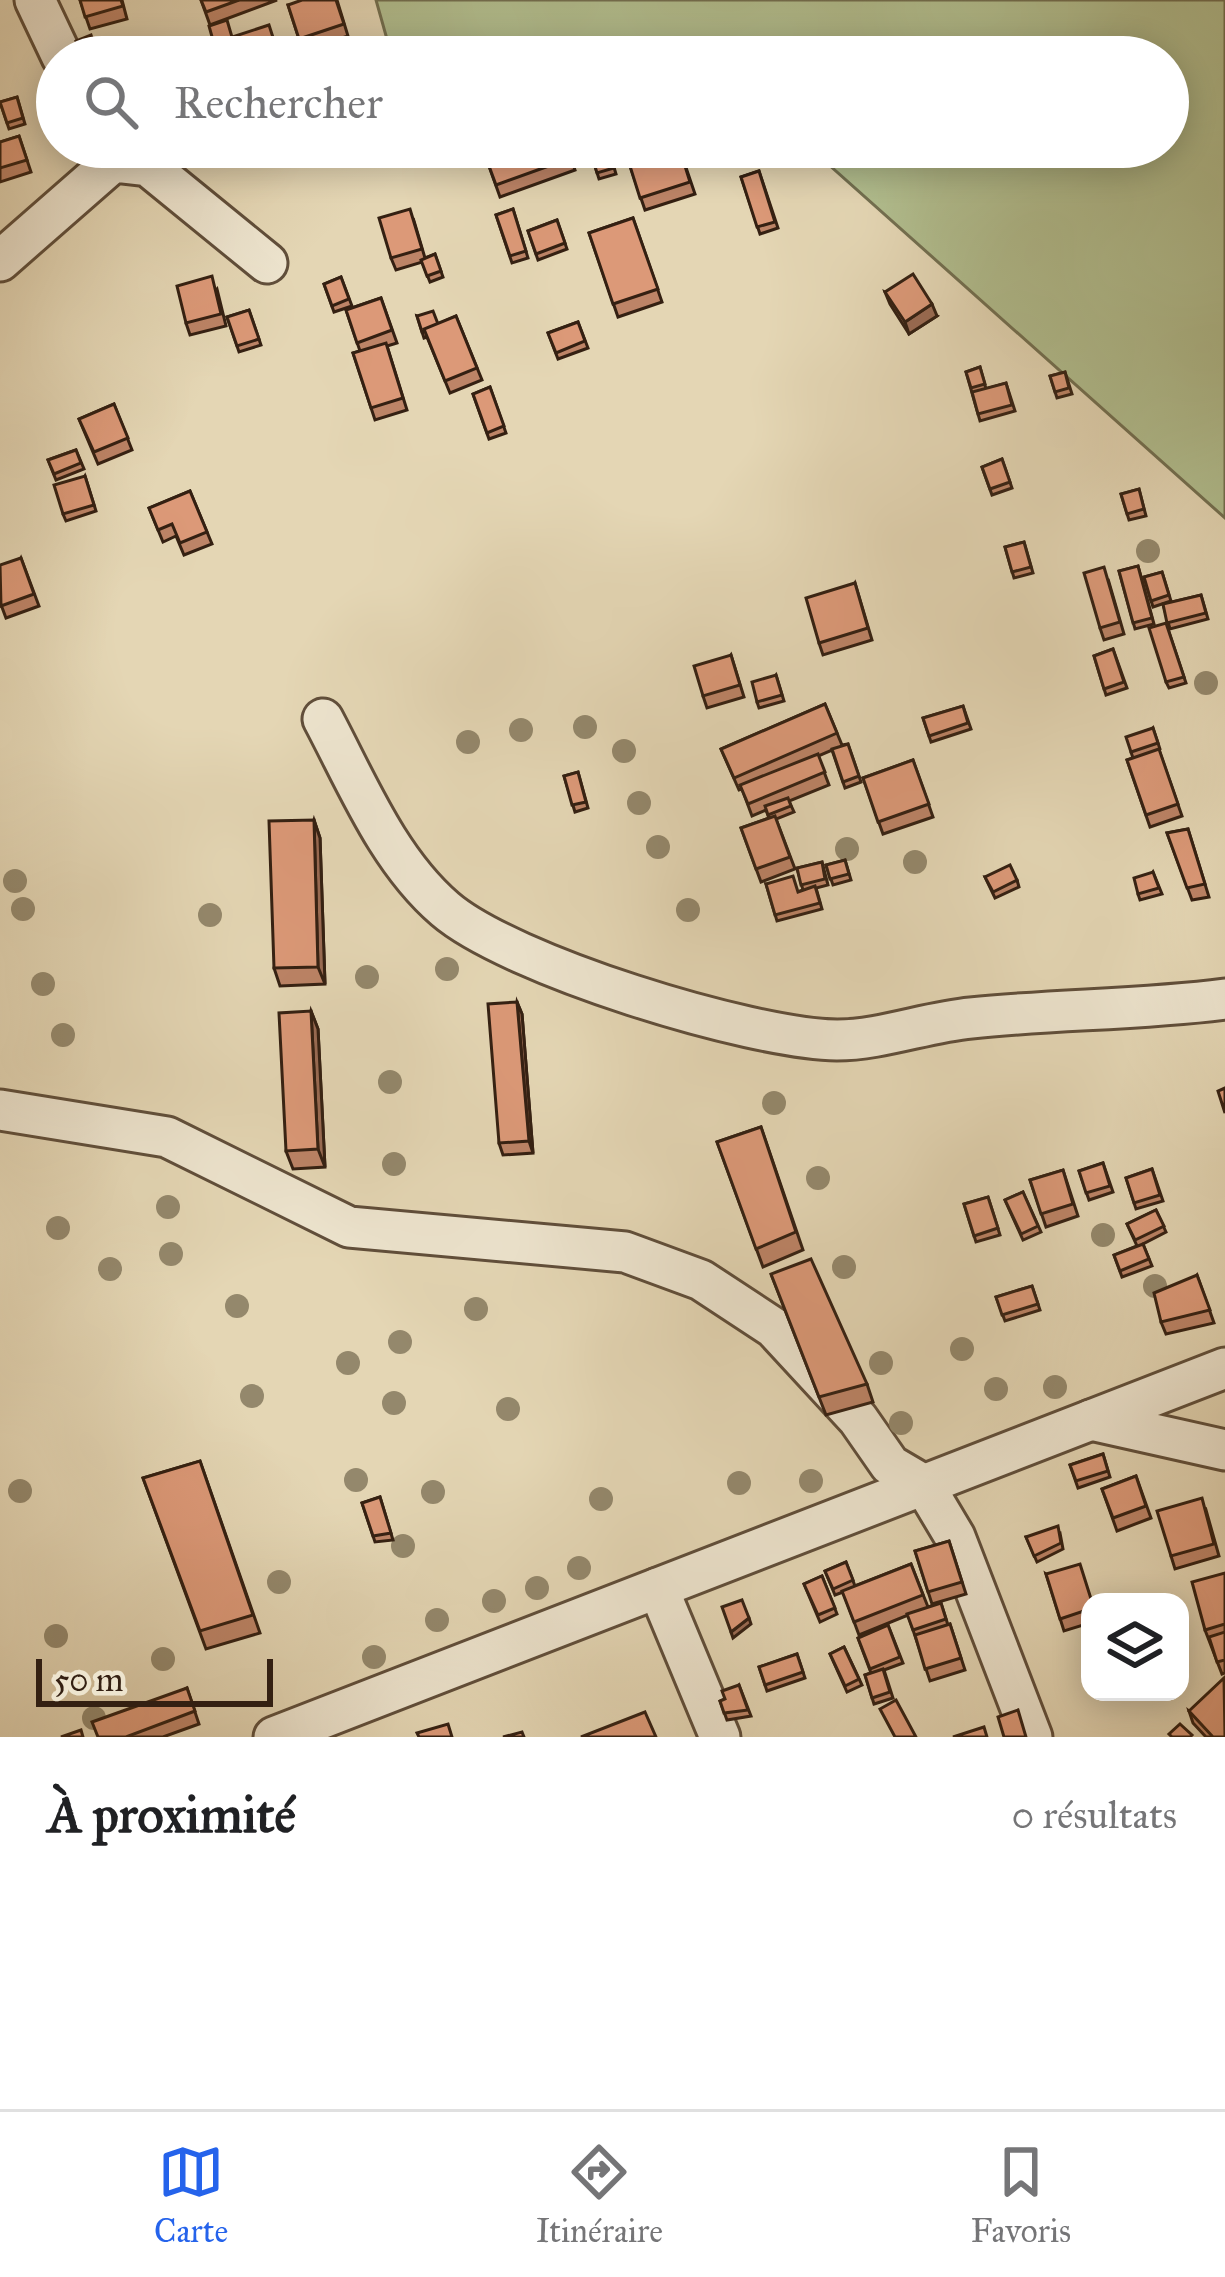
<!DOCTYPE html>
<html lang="fr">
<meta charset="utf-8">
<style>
body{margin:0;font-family:"IM FELL Great Primer",serif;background:#f2f2f2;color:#202124}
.controls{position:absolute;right:36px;bottom:36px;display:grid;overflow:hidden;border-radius:24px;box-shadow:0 6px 30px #0003}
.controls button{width:108px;height:108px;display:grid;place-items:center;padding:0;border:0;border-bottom:3px solid #e0e0e0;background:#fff;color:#202124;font:60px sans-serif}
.scale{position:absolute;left:36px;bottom:30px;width:237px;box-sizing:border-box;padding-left:12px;border:6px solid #342012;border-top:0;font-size:33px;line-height:42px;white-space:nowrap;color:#342012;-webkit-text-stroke:9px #ede4ce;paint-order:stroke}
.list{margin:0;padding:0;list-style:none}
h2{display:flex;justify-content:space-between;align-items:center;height:156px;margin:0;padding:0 48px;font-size:51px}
h2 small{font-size:39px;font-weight:400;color:#757577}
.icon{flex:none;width:66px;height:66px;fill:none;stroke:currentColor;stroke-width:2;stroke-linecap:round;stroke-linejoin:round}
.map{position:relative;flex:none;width:1225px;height:1737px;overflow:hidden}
.search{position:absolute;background:#fff;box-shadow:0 6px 30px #0003;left:36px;right:36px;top:36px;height:132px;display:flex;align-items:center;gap:30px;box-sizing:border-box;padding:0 42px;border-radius:66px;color:#757577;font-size:45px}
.sheet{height:372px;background:#fff}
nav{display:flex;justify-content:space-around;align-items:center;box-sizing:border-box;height:168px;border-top:3px solid #e0e0e0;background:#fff;font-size:33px;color:#757577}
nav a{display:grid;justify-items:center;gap:6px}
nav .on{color:#2563eb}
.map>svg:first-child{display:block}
.green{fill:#b1be8f;stroke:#726f50;stroke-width:3}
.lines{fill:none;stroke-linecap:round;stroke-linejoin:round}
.minor-casing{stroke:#604e3a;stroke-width:45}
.minor{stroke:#ede4ce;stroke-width:39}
.tree{fill:#94886c}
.wall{fill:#bd8467;stroke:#342012;stroke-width:3}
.shaded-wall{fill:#9a6b54;stroke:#342012;stroke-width:3}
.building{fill:#dc9978;stroke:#342012;stroke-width:3}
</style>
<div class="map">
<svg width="1225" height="1737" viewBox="0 0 1225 1737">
<rect width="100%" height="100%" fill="#e4d6b4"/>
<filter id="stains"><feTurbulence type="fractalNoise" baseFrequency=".00167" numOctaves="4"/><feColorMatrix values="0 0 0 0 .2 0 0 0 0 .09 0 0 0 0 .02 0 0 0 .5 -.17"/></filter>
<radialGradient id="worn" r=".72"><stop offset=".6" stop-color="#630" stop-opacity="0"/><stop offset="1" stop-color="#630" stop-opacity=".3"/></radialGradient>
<polygon class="green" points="376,0 1225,0 1225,518 809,147 1168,147 1168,57 392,57"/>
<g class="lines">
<defs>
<g id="minor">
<polyline points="35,0 62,57"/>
<polyline points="0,261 113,162 148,166 267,263"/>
<path d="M 323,719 C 357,783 388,860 445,909 C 510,965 750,1039 837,1040 C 881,1040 927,1022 971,1018 C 1056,1009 1140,1010 1225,999"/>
<polyline points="0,1110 167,1137 349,1227 625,1252 701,1280 774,1328 858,1419 890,1465 924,1485 955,1537 1032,1737"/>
<polyline points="1091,1420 1225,1450"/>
<polyline points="658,1588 720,1737"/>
<polyline points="274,1737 1225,1368"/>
</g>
</defs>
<use href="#minor" class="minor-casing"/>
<use href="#minor" class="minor"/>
</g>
<g class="tree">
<circle cx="1148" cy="551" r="12"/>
<circle cx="1206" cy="683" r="12"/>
<circle cx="585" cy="727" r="12"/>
<circle cx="521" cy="730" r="12"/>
<circle cx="468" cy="742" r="12"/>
<circle cx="624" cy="751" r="12"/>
<circle cx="639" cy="803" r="12"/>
<circle cx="658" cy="847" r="12"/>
<circle cx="847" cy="849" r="12"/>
<circle cx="915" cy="862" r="12"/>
<circle cx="15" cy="881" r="12"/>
<circle cx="23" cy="909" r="12"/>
<circle cx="688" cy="910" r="12"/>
<circle cx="210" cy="915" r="12"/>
<circle cx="447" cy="969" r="12"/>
<circle cx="367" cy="977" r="12"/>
<circle cx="43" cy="984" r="12"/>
<circle cx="63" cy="1035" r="12"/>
<circle cx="390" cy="1082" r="12"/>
<circle cx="774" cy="1103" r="12"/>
<circle cx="394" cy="1164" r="12"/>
<circle cx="818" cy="1178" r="12"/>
<circle cx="168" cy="1207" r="12"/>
<circle cx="58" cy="1228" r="12"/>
<circle cx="1103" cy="1235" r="12"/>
<circle cx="171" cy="1254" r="12"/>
<circle cx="844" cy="1267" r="12"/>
<circle cx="110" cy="1269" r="12"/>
<circle cx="1155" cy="1286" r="12"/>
<circle cx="237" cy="1306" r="12"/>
<circle cx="476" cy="1309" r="12"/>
<circle cx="400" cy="1342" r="12"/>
<circle cx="962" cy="1349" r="12"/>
<circle cx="348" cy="1363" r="12"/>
<circle cx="881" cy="1363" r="12"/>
<circle cx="1055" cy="1387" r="12"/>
<circle cx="996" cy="1389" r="12"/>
<circle cx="252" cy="1396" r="12"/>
<circle cx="394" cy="1403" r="12"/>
<circle cx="508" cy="1409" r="12"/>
<circle cx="901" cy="1423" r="12"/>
<circle cx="356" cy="1480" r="12"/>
<circle cx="811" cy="1481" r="12"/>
<circle cx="739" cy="1483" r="12"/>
<circle cx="20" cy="1491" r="12"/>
<circle cx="433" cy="1492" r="12"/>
<circle cx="601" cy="1499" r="12"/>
<circle cx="403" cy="1546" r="12"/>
<circle cx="579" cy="1568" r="12"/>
<circle cx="279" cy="1582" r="12"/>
<circle cx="537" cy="1588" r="12"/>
<circle cx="494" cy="1601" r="12"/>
<circle cx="437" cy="1620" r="12"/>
<circle cx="56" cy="1636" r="12"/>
<circle cx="374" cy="1657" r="12"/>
<circle cx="163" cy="1659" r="12"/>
<circle cx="94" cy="1718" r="12"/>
</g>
<g class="wall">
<polygon points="80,0 122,0 127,19 90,29"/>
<polygon points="201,0 277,0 210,25"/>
<polygon points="337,0 348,36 303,51 288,5"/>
<polygon points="17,97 25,124 9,129 0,102"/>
<polygon points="19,136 31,172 0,182 0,142"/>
<polygon points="567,147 575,170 500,197 489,166"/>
<polygon points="589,147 608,147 616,174 599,179"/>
<polygon points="679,147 695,194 645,210 629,163"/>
<polygon points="759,171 778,228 760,234 741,177"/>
<polygon points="513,209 528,258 512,263 496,215"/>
<polygon points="633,218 662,302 618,317 589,233"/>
<polygon points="557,220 567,249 538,260 528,231"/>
<polygon points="414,221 425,258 435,254 443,277 430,282 422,262 396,270 391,258"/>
<polygon points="341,277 352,306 334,312 324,284"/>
<polygon points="217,289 226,326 190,335 186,323"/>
<polygon points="885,292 937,316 909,334 890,304"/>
<polygon points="381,298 397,343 387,346 407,410 375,420 353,353 360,351 346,310"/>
<polygon points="249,310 261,345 239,352 227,317"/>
<polygon points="417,316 438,324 456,316 482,380 450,393 427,337 424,338"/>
<polygon points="578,322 588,348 558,359 548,333"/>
<polygon points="980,367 986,389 1006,383 1015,411 980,421 966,372"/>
<polygon points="1065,372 1072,394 1057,398 1050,376"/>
<polygon points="490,387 506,433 489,439 473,394"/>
<polygon points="114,404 132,450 98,464 79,419"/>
<polygon points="76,450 84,469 56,480 48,460"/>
<polygon points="1002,459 1012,488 992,495 982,467"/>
<polygon points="85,476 96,511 66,521 63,514"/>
<polygon points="1139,489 1146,516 1129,520 1121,494"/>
<polygon points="190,491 212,544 184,555 176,536 163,542 149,508"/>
<polygon points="1024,542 1033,573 1014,578 1005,547"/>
<polygon points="21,558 39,606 6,618 0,602"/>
<polygon points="1138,566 1154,624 1135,629 1119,571"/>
<polygon points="1162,572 1171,601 1153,607 1144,577"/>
<polygon points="1108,579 1124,634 1104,640 1100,628"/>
<polygon points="855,583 872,640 823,655 819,643"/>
<polygon points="1201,595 1208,619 1170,629 1163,604"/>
<polygon points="1166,623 1186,683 1169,688 1166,682"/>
<polygon points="1113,649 1127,688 1106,695 1094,656"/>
<polygon points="731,655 744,697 707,708 703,696"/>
<polygon points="776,675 784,701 759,708 757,702"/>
<polygon points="825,704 842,745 848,744 861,782 845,788 832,750 818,756 829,785 789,801 794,812 776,819 795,869 761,882 741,828 769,818 766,810 752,816 742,789 739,790 721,749"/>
<polygon points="963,706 971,729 931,742 923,718"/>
<polygon points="1153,728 1160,749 1159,750 1182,816 1150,827 1127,760 1133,758 1131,752"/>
<polygon points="913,760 933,817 883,834 863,778"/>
<polygon points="578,772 588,808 575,812 564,776"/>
<polygon points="314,820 320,838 325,984 280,986 274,968"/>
<polygon points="1188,829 1209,897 1192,900 1167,833"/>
<polygon points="845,860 851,880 833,885 826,865"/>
<polygon points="822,862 828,885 816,888 822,909 777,921 766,884 798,892 803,890 797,868"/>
<polygon points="1153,872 1162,894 1140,900 1138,894"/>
<polygon points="985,877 1017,880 1019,887 995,898"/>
<polygon points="517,1002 522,1014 533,1153 503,1155 499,1143"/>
<polygon points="311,1011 318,1029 325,1167 293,1169 286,1151"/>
<polygon points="761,1127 803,1250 763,1267 717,1142"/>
<polygon points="1103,1163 1113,1192 1089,1200 1079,1171"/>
<polygon points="1152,1169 1163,1201 1136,1209 1126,1178"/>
<polygon points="1063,1170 1078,1216 1046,1227 1030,1180"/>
<polygon points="1023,1192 1041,1232 1023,1240 1005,1200"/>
<polygon points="988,1197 1000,1235 976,1242 964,1204"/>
<polygon points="1156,1210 1166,1232 1143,1244 1152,1266 1122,1277 1114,1255 1137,1246 1127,1224"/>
<polygon points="771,1274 867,1384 873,1402 826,1415"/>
<polygon points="1197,1275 1214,1323 1166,1334 1161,1322"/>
<polygon points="1032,1286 1040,1310 1005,1321 996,1297"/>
<polygon points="1103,1454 1110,1477 1078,1488 1070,1465"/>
<polygon points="200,1461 260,1633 206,1649 143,1478"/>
<polygon points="1136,1476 1151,1518 1117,1531 1102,1489"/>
<polygon points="380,1497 393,1540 375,1542 362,1503"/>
<polygon points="1206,1510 1219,1556 1175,1569 1171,1556"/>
<polygon points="1060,1533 1063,1549 1037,1562 1026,1537"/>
<polygon points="949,1541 966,1594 932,1604 915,1551"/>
<polygon points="846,1562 855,1586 911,1564 928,1607 941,1603 948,1625 950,1624 965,1670 930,1681 908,1615 859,1635 843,1592 835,1595 825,1571"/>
<polygon points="1225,1573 1225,1673 1222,1674 1205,1630"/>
<polygon points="1046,1574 1090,1602 1090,1623 1064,1631"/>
<polygon points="822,1576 837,1614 820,1622 804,1584"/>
<polygon points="888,1625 903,1663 884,1670 893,1698 874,1704 865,1675 871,1673 858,1638"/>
<polygon points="844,1647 862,1685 847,1692 830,1654"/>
<polygon points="797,1654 805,1678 767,1691 759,1667"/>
<polygon points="739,1685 751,1716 727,1720 720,1701 725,1699"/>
<polygon points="187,1688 199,1724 163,1737 98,1737"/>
<polygon points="1189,1711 1225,1737 1206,1737 1193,1723"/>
</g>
<g class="shaded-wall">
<polygon points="932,304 937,316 909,334 905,322"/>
<polygon points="314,820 320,838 325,984 318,967"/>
<polygon points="517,1002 522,1014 533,1153 529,1141"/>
<polygon points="311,1011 318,1029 325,1167 318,1149"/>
<polygon points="749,1618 751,1624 733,1638 731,1632"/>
</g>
<g class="building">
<polygon points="80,0 121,0 123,6 85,17"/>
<polygon points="201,0 239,0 206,12"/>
<polygon points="302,0 336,0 344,24 299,39 288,5"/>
<polygon points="227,20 232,37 214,44 209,26"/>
<polygon points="269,25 278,53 266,57 225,57 220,41"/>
<polygon points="91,35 97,53 82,57 76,41"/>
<polygon points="17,97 23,118 7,123 0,102"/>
<polygon points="19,136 27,160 0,168 0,142"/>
<polygon points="542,147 567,147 571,158 496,185 489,166"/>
<polygon points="589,147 608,147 614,168 597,173"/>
<polygon points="676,147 679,147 690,182 640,198 629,163"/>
<polygon points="759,171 775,222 757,227 741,177"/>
<polygon points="410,209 422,249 391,258 379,218"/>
<polygon points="513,209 526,251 510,256 496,215"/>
<polygon points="633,218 658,289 613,304 589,233"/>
<polygon points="557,220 565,243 536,254 528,231"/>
<polygon points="435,254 441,271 427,276 421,260"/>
<polygon points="913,274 932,304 905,322 885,292"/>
<polygon points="212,276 221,314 186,323 177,286"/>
<polygon points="341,277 349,299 332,306 324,284"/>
<polygon points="381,298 392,330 357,343 346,310"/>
<polygon points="249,310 259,339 237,346 227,317"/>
<polygon points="433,311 438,324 422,332 417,316"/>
<polygon points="456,316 477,368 445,381 424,329"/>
<polygon points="578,322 585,341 556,353 548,333"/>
<polygon points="386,343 403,398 371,408 353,353"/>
<polygon points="980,367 985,384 971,388 966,372"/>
<polygon points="1065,372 1069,388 1055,392 1050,376"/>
<polygon points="1006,383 1012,405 978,414 972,392"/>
<polygon points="490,387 504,426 487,433 473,394"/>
<polygon points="114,404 128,438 94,452 79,419"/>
<polygon points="76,450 81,463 54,474 48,460"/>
<polygon points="1002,459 1010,482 990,489 982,467"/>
<polygon points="85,476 94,505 63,514 54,485"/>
<polygon points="1139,489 1144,509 1127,514 1121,494"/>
<polygon points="190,491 207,532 180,543 172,524 158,530 149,508"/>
<polygon points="1024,542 1031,567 1012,572 1005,547"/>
<polygon points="21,558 34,594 1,606 0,565"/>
<polygon points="1138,566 1152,618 1133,623 1119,571"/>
<polygon points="1104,567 1120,622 1100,628 1084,573"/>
<polygon points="1162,572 1169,595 1151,601 1144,577"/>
<polygon points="855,583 868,628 819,643 806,598"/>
<polygon points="1201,595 1206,613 1167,623 1163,604"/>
<polygon points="1166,623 1184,677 1166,682 1149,628"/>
<polygon points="1113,649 1124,682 1104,689 1094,656"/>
<polygon points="731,655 740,685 703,696 694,666"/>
<polygon points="776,675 782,695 757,702 752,682"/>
<polygon points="825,704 837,733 734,778 721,749"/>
<polygon points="963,706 968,723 929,736 923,718"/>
<polygon points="1153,728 1158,743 1131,752 1126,737"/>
<polygon points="848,744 859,776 843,782 832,749"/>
<polygon points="1159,749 1178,804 1146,815 1127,760"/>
<polygon points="818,754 825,772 748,804 740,785"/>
<polygon points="913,760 929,804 878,822 863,778"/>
<polygon points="578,772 586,802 572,805 564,776"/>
<polygon points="788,798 791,806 768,815 765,806"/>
<polygon points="775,816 790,857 756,869 741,828"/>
<polygon points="314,820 318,967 274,968 269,821"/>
<polygon points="1188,829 1205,884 1187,888 1167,833"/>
<polygon points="845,860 849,874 830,879 826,865"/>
<polygon points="822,862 825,879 801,885 797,868"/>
<polygon points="1010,865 1017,880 993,892 985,877"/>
<polygon points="1153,872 1159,888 1138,894 1134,878"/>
<polygon points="793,876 798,892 815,886 820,903 775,915 766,884"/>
<polygon points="517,1002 529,1141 499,1143 488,1004"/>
<polygon points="311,1011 318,1149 286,1151 279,1013"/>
<polygon points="1225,1088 1225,1113 1218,1091"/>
<polygon points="761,1127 796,1232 756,1249 717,1142"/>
<polygon points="1103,1163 1110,1186 1086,1193 1079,1171"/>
<polygon points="1152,1169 1160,1195 1134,1203 1126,1178"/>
<polygon points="1063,1170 1073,1204 1041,1214 1030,1180"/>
<polygon points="1023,1192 1038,1226 1021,1234 1005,1200"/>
<polygon points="988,1197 998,1228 974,1236 964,1204"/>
<polygon points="1156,1210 1164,1226 1135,1240 1127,1224"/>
<polygon points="1143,1244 1149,1259 1120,1271 1114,1255"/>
<polygon points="811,1259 867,1384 819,1397 771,1274"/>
<polygon points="1197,1275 1210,1310 1161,1322 1154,1293"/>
<polygon points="1032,1286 1038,1304 1002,1315 996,1297"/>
<polygon points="1103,1454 1108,1471 1076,1481 1070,1465"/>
<polygon points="200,1461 253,1615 200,1631 143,1478"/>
<polygon points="1136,1476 1146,1506 1113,1518 1102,1489"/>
<polygon points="380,1497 391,1533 373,1536 362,1503"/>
<polygon points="1202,1498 1214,1544 1171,1556 1157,1511"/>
<polygon points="1058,1526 1061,1543 1034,1556 1026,1537"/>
<polygon points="949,1541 962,1582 928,1592 915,1551"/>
<polygon points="846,1562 853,1580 833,1589 825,1571"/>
<polygon points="911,1564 923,1595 854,1622 842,1591"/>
<polygon points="1080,1564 1092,1602 1090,1602 1090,1609 1060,1619 1046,1574"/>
<polygon points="1225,1573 1225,1624 1205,1630 1192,1582"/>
<polygon points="822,1576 835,1608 818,1615 804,1584"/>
<polygon points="742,1600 749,1618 731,1632 722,1607"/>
<polygon points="941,1603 946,1619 913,1630 907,1614"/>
<polygon points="950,1624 961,1658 925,1669 915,1635"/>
<polygon points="888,1625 900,1657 870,1669 858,1638"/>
<polygon points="1225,1632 1225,1660 1217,1662 1209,1637"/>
<polygon points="844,1647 859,1679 845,1686 830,1654"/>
<polygon points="797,1654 803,1672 765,1685 759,1667"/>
<polygon points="883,1669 890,1692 872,1698 865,1675"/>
<polygon points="1224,1678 1225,1737 1213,1737 1189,1711"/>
<polygon points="739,1685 748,1710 724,1713 720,1701 725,1699 722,1691"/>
<polygon points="187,1688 195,1711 126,1737 98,1737 92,1722"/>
<polygon points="896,1700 916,1737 895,1737 880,1709"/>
<polygon points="1018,1710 1026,1737 1004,1737 998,1717"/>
<polygon points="645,1712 656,1737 581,1737"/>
<polygon points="448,1724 452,1737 419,1737 417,1733"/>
<polygon points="1180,1724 1192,1735 1190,1737 1172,1737 1169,1734"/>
<polygon points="984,1727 987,1737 953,1737"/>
<polygon points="81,1730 83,1737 61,1737"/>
<polygon points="522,1732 524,1737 503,1737"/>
</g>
<rect width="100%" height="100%" filter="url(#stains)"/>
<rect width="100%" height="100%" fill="url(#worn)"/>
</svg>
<div class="controls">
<button><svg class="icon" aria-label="layers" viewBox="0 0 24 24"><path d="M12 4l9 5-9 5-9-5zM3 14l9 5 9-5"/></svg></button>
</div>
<div class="scale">50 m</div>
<div class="search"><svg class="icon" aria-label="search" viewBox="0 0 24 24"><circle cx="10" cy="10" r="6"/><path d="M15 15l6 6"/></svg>Rechercher</div>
</div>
<section class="sheet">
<h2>À proximité<small>0 résultats</small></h2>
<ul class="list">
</ul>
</section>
<nav>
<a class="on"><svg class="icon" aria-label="map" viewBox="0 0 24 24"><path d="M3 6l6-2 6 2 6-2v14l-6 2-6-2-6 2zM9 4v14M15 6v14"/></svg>Carte</a>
<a><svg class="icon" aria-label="directions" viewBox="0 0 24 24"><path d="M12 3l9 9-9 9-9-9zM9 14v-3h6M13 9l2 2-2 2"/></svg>Itinéraire</a>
<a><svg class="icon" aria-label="saved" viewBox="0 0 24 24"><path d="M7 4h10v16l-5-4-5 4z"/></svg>Favoris</a>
</nav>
